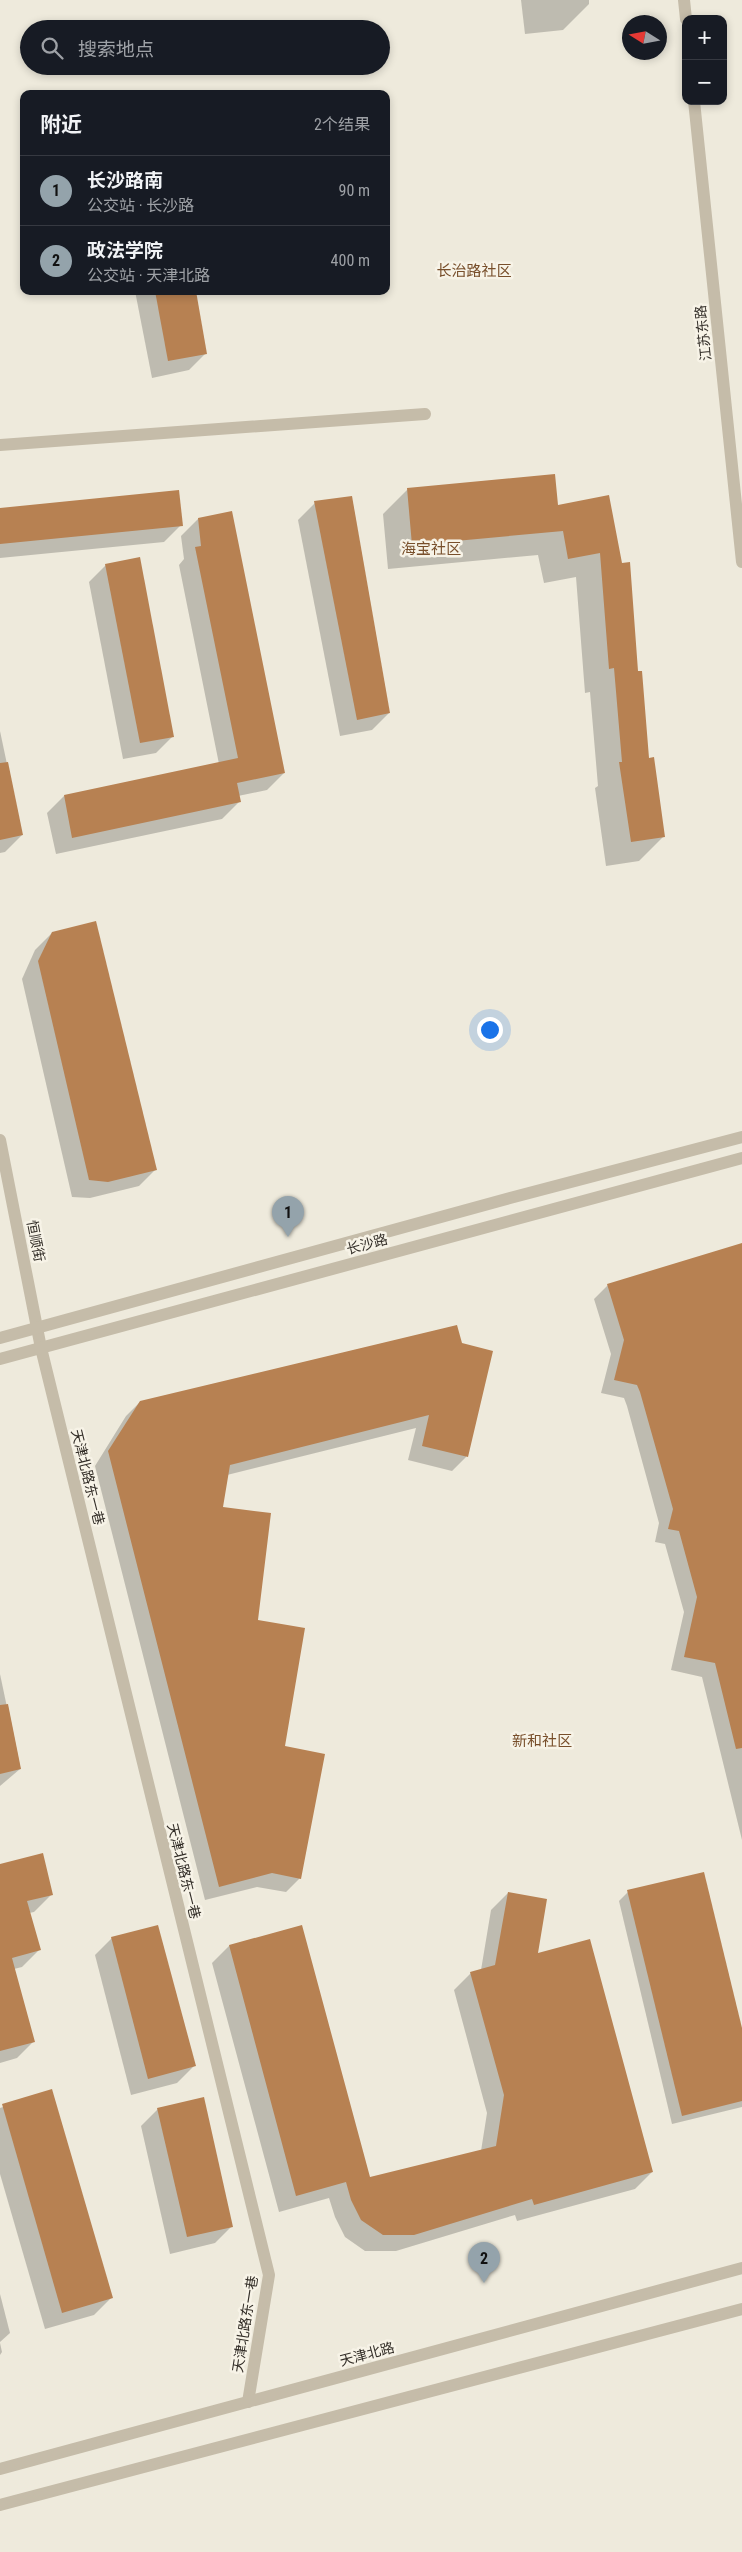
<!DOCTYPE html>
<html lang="zh">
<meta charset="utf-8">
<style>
body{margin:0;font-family:"Roboto Condensed","Noto Sans SC",sans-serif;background:#20242c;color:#f1f3f6}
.controls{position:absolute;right:15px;top:15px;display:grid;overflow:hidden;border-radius:10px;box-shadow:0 2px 8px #0003}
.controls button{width:45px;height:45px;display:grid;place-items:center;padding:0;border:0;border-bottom:1px solid #363941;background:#171b24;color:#f1f3f6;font:25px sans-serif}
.compass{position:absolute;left:622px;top:15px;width:45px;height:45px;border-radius:50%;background:#171b24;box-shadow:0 2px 8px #0003;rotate:281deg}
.you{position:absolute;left:489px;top:1029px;width:18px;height:18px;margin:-12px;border:4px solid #fff;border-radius:50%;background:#1a73e8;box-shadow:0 0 0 8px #1a73e833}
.badge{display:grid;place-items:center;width:32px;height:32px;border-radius:50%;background:#94a3ab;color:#111;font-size:16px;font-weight:700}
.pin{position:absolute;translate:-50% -41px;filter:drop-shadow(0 1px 2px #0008)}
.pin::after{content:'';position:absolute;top:26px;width:18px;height:15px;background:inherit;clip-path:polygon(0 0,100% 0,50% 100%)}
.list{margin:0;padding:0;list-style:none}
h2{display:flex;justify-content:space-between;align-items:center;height:65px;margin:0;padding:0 20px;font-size:21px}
h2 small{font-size:16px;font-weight:400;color:#9ea1a6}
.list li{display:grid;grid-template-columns:32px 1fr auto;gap:15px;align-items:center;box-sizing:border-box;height:70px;padding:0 20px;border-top:1px solid #363941}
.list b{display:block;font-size:19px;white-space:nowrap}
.list p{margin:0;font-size:16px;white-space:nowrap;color:#9ea1a6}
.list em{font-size:16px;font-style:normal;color:#9ea1a6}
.icon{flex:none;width:28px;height:28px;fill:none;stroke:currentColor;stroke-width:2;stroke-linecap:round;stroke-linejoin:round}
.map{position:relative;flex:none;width:742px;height:2552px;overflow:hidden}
.search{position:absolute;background:#171b24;box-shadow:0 2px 8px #0003;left:20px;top:20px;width:370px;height:55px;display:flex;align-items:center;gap:12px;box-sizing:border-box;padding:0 18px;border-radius:28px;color:#9ea1a6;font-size:19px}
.panel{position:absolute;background:#171b24;box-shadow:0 2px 8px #0003;left:20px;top:90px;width:370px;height:205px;border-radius:10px}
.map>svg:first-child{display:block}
.shadow{fill:#0003}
.building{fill:#b78152}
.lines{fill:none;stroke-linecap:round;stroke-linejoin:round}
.minor{stroke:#c5bca9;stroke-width:12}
.labels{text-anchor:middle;stroke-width:5;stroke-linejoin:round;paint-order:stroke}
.street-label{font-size:14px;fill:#332e28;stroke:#f7f3e7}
.neighbourhood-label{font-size:15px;fill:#784f2b;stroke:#f7f3e7}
</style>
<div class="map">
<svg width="742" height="2552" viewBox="0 0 742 2552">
<rect width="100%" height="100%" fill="#eeeadc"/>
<g class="shadow">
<polygon points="521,0 589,0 589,4 563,30 525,34"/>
<polygon points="135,291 194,291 206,353 189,370 152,378"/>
<polygon points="408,489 557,506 608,496 637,673 648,759 664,836 639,861 606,866 595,788 598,786 590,692 585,693 576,577 544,583 538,555 388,569 383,514"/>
<polygon points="315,503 389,713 372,730 340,736 298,520"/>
<polygon points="0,509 181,525 164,542 0,558"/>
<polygon points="231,513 284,773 267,790 238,796 239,802 222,819 56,854 47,813 64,796 219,764 179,565 184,559 181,536 198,519"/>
<polygon points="106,565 173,736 156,753 123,759 89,582"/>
<polygon points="0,731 22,835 5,852 0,853"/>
<polygon points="52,933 156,1169 139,1186 90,1198 72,1197 22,979 35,950"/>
<polygon points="742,1244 742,1840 702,1677 671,1670 684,1612 665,1544 655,1542 659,1523 627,1406 624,1398 601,1393 611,1354 594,1299 608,1285"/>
<polygon points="456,1326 466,1457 452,1471 408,1460 416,1428 227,1475 221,1508 256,1622 284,1747 300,1878 286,1892 257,1887 205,1900 95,1466 126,1416 140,1402"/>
<polygon points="0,1674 20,1769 0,1786"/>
<polygon points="0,1865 51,1895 34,1912 29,1913 39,1950 22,1967 14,1969 34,2041 17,2058 0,2063"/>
<polygon points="628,1892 742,2034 742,2107 672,2124 619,1901"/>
<polygon points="508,1893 536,1955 652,2172 635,2189 517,2221 515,2215 396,2251 365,2251 345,2237 335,2217 329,2198 279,2212 212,1963 229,1946 301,1926 369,2178 481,2151 487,2113 454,1990 471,1973 481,1970 491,1910"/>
<polygon points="112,1938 194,2066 177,2083 131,2095 95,1955"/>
<polygon points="51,2091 111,2298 94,2315 45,2329 0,2174 0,2108"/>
<polygon points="158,2109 232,2226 215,2243 170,2254 141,2126"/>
<polygon points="0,2294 10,2333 0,2342"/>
<polygon points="0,2343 2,2352 0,2355"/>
</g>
<g class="building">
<polygon points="155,291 196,291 207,354 168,361"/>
<polygon points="555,474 558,505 609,495 622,563 630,562 638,671 642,671 649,758 654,757 665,837 631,842 619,762 622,762 614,668 609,669 600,553 568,559 563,531 412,545 407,488"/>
<polygon points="179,490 183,526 0,544 0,508"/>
<polygon points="352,496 390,713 357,720 314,501"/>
<polygon points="232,511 285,773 237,783 241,802 72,838 64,795 238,758 195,547 201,546 198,518"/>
<polygon points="140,557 174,737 140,743 105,564"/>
<polygon points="8,762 23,835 0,840 0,763"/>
<polygon points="96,921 157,1170 108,1182 89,1180 38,961 52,932"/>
<polygon points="742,1243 742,1748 736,1749 715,1663 684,1657 697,1597 679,1531 668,1529 673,1509 640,1392 637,1385 614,1380 624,1340 607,1284"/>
<polygon points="457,1325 462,1343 493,1351 468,1457 422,1446 429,1415 230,1465 223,1507 271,1513 258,1620 305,1628 285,1746 325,1754 301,1879 272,1873 219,1887 108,1451 140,1401"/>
<polygon points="8,1704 21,1769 0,1774 0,1705"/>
<polygon points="43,1853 53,1895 27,1901 41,1950 12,1958 35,2042 0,2051 0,1864"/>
<polygon points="704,1872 742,2028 742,2101 682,2116 627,1890"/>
<polygon points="508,1892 547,1899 538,1953 590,1939 653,2172 534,2205 532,2199 414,2235 383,2235 361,2220 351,2200 346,2182 296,2196 229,1945 302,1925 370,2177 496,2146 504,2095 470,1972 495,1965"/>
<polygon points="158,1925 196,2066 148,2079 111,1937"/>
<polygon points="52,2089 113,2298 62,2313 2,2104"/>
<polygon points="204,2097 233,2227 187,2237 157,2108"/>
</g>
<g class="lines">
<g class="minor">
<polyline points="684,0 686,19"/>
<polyline points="694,101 742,562"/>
<polyline points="0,445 425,414"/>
<polyline points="0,1140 41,1348 269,2275 248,2402"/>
<polyline points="0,1338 510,1198 742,1137"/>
<polyline points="0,1359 742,1158"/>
<polyline points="0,2469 742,2268"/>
<polyline points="0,2505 742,2309"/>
</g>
</g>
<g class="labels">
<g class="street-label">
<text transform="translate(703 333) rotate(-96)" y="5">江苏东路</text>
<text transform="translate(36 1241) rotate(79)" y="5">恒顺街</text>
<text transform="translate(367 1244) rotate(-15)" y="5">长沙路</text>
<text transform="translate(88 1477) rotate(76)" y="5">天津北路东一巷</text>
<text transform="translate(184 1871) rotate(76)" y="5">天津北路东一巷</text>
<text transform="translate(245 2324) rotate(-81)" y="5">天津北路东一巷</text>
<text transform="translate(367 2354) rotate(-15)" y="5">天津北路</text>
</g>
<g class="neighbourhood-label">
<text x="474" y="276">长治路社区</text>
<text x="431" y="554">海宝社区</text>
<text x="542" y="1746">新和社区</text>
</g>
</g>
</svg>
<div class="controls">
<button>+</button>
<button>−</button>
</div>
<svg class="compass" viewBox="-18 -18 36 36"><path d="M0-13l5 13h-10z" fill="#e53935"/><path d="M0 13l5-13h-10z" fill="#9ea1a6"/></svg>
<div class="you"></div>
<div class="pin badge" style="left:288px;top:1237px">1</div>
<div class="pin badge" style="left:484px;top:2283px">2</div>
<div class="search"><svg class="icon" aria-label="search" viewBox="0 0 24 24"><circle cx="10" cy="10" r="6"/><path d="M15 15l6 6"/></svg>搜索地点</div>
<section class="panel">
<h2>附近<small>2个结果</small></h2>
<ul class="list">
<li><span class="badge">1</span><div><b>长沙路南</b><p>公交站 · 长沙路</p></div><em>90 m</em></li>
<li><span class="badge">2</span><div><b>政法学院</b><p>公交站 · 天津北路</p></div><em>400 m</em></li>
</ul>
</section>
</div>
